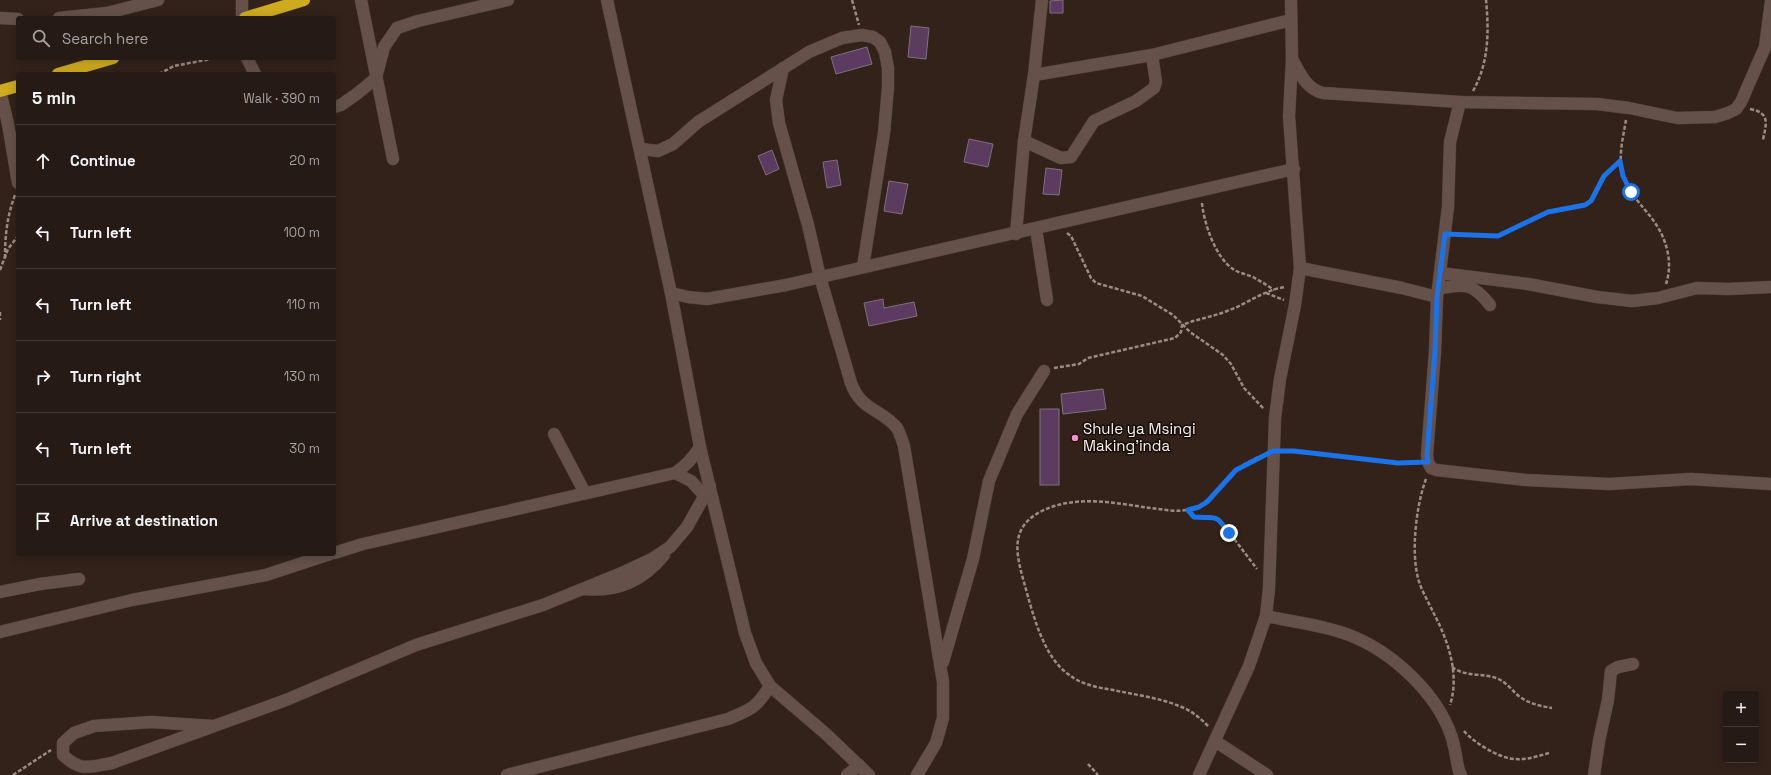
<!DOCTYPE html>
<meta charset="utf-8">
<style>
body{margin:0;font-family:"Space Grotesk",sans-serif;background:#322722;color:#f1f3f6}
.controls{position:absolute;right:12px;bottom:12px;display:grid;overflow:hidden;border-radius:4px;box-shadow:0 2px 10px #0003}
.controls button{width:36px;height:36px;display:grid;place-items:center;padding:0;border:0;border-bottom:1px solid #423834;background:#261a14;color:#f1f3f6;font:20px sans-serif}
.stop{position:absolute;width:12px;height:12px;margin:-9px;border:3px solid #1a73e8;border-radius:50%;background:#fff}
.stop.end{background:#1a73e8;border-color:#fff;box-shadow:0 1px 4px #0008}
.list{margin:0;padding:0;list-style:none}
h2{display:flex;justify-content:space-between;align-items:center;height:52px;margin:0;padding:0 16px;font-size:17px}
h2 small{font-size:13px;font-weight:400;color:#a4a1a0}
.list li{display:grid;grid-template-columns:26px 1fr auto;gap:12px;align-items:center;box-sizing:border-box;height:72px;padding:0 16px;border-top:1px solid #423834}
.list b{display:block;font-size:15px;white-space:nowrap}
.list em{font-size:13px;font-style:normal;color:#a4a1a0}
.icon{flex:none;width:22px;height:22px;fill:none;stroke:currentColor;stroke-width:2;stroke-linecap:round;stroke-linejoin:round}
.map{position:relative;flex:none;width:1771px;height:775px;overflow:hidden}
.search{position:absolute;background:#261a14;box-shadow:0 2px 10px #0003;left:16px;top:16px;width:320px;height:44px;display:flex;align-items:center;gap:10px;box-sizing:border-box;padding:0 14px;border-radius:4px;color:#a4a1a0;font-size:15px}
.panel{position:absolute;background:#261a14;box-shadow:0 2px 10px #0003;left:16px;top:72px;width:320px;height:484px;border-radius:4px}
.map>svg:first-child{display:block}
.building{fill:#5b3b5f;stroke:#7f7080}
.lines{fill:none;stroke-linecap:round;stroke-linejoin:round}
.minor-casing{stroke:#4c3e38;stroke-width:13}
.highway-casing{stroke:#4c3e38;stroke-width:13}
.path{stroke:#9a8c85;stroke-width:2.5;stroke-dasharray:4 2;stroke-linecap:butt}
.minor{stroke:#655149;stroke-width:12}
.highway{stroke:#cdaa1e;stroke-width:12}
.route{stroke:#1a73e8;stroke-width:5}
.poi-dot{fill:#fb8fc5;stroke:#150d0a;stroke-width:1.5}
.labels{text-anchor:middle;stroke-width:3;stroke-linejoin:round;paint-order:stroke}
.poi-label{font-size:15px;fill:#fdf1ec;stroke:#150d0a;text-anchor:start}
</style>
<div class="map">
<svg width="1771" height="775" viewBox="0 0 1771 775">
<rect width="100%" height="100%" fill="#33221a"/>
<g class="building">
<polygon points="1063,0 1063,13 1050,13 1050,1"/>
<polygon points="911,26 929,28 926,59 908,57"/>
<polygon points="867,47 872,64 836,74 831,57"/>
<polygon points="969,139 993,144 988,167 964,162"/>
<polygon points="772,150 779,169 766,175 758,156"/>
<polygon points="837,160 841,185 827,188 823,162"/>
<polygon points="1046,168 1062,170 1059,195 1043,194"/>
<polygon points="889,181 908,184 902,214 884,211"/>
<polygon points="883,299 884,308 914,302 917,316 869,326 864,303"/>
<polygon points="1103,389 1106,409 1063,414 1061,394"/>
<rect x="1040" y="409" width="19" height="76"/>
</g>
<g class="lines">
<defs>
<g id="minor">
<polyline points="361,0 393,159"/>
<polyline points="607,0 671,293 700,447 745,633 756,663 770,686 826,734 869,775"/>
<polyline points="0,18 18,19"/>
<polyline points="59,18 107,13 158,0"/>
<polyline points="242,18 242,0"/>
<polyline points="247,58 255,74"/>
<path d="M 1292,59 C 1300,73 1306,89 1323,93 L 1460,102 L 1597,104 L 1629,108 L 1677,118 L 1715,117 L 1728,113 L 1736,109 L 1741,102 L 1765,47 L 1771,1"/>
<path d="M 783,68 L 776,100 L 779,123 L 808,225 L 820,277 L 851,383 C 861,411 882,409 897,428 C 900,433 902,440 904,446 L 943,682 L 943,718 L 936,743 L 917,775"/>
<polyline points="1034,75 1152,55 1291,20"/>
<polyline points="0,91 8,124 18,183"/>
<polyline points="1460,102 1450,142 1448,207 1437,297 1435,352 1427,455 1428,462 1431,468 1436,470 1526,480 1609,484 1691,479 1771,484"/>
<polyline points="334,107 341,105 358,93 376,78 384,47 397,28 418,21 508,0"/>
<polyline points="1024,141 1061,158 1071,157 1094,121 1136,101 1154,88 1156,82 1152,55"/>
<polyline points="641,149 658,151 673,144 698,122 809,52 842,38 862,35 873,37 880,42 885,52 888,68 888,87 884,133 863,267"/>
<polyline points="1036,229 1047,300"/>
<polyline points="1016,234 1024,141 1034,75 1042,0"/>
<polyline points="1300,268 1402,288 1437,297"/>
<polyline points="1440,273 1528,284 1597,297 1632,301 1658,298 1697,288 1728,289 1771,287"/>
<path d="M 1438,289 C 1464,283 1473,283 1490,305"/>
<polyline points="671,293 688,297 707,299 786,285 1294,169"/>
<polyline points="554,434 585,493"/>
<polyline points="675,473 691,481 705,496"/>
<path d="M 334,553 L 363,544 L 675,473 C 686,466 693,458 700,447"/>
<path d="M 584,589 C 618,592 643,581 664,555"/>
<polyline points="0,592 40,584 79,579"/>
<path d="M 1266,616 C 1293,622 1324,625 1349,635 C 1391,651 1436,692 1451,735 C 1455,746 1456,759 1459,771 L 1461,775"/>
<polyline points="0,632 132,600 266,575 330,554"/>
<polyline points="943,662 973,559 989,481 1017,414 1044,371"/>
<path d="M 213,726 L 151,722 L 94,726 L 74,733 L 63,743 L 63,755 C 81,772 89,767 112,763 L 286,700 L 416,645 L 543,605 L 624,572 L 652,559 L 670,547 L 687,527 L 710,486"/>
<polyline points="1215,741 1267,775"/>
<path d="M 507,775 L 728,719 C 752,709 756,708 770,686"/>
<polyline points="847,775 859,765"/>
<polyline points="1199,775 1249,666 1266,616 1269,588 1275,418 1280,379 1295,305 1300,268 1289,116 1292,59 1291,0"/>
<polyline points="1594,775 1599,741 1608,700 1611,671 1618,667 1633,664"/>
</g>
<g id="highway">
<polyline points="245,18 304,0"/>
<polyline points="58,74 113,58"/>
<polyline points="0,91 18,86"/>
</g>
</defs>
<use href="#minor" class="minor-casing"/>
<use href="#highway" class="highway-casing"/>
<g class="path">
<polyline points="852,0 859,25"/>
<polyline points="159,74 174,66 216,58"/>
<path d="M 1473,91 C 1489,63 1489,31 1486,0"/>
<path d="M 1750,109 C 1771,113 1766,124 1763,140"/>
<path d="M 1626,120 C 1623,138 1617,160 1624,178 C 1636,208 1661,217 1668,254 C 1670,264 1669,275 1666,284"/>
<path d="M 1202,203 C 1204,223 1215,257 1233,269 C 1238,273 1246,274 1253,277 C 1260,281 1267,285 1274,290"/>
<polyline points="1067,233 1071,236 1091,278 1096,283 1142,296 1173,315 1190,332 1223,355 1231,364 1244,388 1264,409"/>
<polyline points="1457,234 1498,236 1548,212 1585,205 1591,201 1604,176 1620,161"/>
<path d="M 5,258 C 5,236 7,216 15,195"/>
<polyline points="0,270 8,249 18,236"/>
<polyline points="1266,293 1284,300"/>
<polyline points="0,312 0,320"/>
<path d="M 1054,368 L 1079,364 L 1088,358 L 1175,338 L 1181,332 L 1182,325 C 1197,319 1212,317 1227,311 C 1247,304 1264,290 1285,287"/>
<polyline points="1285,451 1369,459 1398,463 1417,463"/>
<path d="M 1426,479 C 1416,506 1411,551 1418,578 C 1421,590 1428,601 1433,612 C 1448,640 1460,674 1450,705"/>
<polyline points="1188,510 1194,517 1213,517 1219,519 1257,569"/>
<path d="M 1452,667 C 1465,677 1482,673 1496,678 C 1507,682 1512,691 1520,697 C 1530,704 1541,706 1552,708"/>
<path d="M 1208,726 C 1201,719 1193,712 1184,708 C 1162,698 1136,695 1113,690 C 1096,687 1082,685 1068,674 C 1043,656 1033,614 1025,586 C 1017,557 1008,529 1040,512 C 1074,494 1115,503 1150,508 C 1163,509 1177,513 1190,509 C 1210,504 1220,485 1235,471 C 1242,465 1252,460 1261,456"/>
<path d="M 1464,731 C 1473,742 1500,759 1515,759 C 1527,760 1538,756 1549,753"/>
<polyline points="1088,764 1098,775"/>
<polyline points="13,775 51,750"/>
</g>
<use href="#minor" class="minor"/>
<use href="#highway" class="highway"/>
</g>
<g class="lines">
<path class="route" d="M 1229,533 C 1214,512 1217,519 1194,517 L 1188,510 L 1199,507 L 1207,502 L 1236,470 L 1273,451 L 1294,451 L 1398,463 L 1428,462 L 1427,455 L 1435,352 L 1437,297 L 1445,234 L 1498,236 L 1548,212 L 1585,205 L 1591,201 L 1604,176 L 1620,161 L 1623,176 L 1631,192"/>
</g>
<circle class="poi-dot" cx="1075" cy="438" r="4"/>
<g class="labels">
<g class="poi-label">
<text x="1083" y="434">Shule ya Msingi<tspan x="1083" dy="17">Making'inda</tspan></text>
</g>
</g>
</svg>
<div class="controls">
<button>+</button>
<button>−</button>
</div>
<div class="stop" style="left:1631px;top:192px"></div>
<div class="stop end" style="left:1229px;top:533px"></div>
<div class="search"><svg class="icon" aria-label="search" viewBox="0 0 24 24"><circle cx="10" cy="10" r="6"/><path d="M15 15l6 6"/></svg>Search here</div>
<section class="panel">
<h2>5 min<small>Walk · 390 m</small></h2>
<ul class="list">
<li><svg class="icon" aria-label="ahead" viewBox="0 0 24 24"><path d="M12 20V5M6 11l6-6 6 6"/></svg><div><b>Continue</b></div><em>20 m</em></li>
<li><svg class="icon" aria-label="left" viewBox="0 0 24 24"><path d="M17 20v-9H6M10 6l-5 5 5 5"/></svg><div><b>Turn left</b></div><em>100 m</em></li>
<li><svg class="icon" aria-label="left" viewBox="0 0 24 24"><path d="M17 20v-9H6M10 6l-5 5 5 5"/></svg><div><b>Turn left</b></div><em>110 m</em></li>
<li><svg class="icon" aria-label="right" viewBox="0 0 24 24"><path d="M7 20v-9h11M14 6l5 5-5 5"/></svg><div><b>Turn right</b></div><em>130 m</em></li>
<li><svg class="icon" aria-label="left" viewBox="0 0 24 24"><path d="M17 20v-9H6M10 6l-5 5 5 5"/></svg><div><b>Turn left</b></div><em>30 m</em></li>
<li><svg class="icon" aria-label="arrive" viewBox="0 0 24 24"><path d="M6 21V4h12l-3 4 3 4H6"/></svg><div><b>Arrive at destination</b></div></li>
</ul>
</section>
</div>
